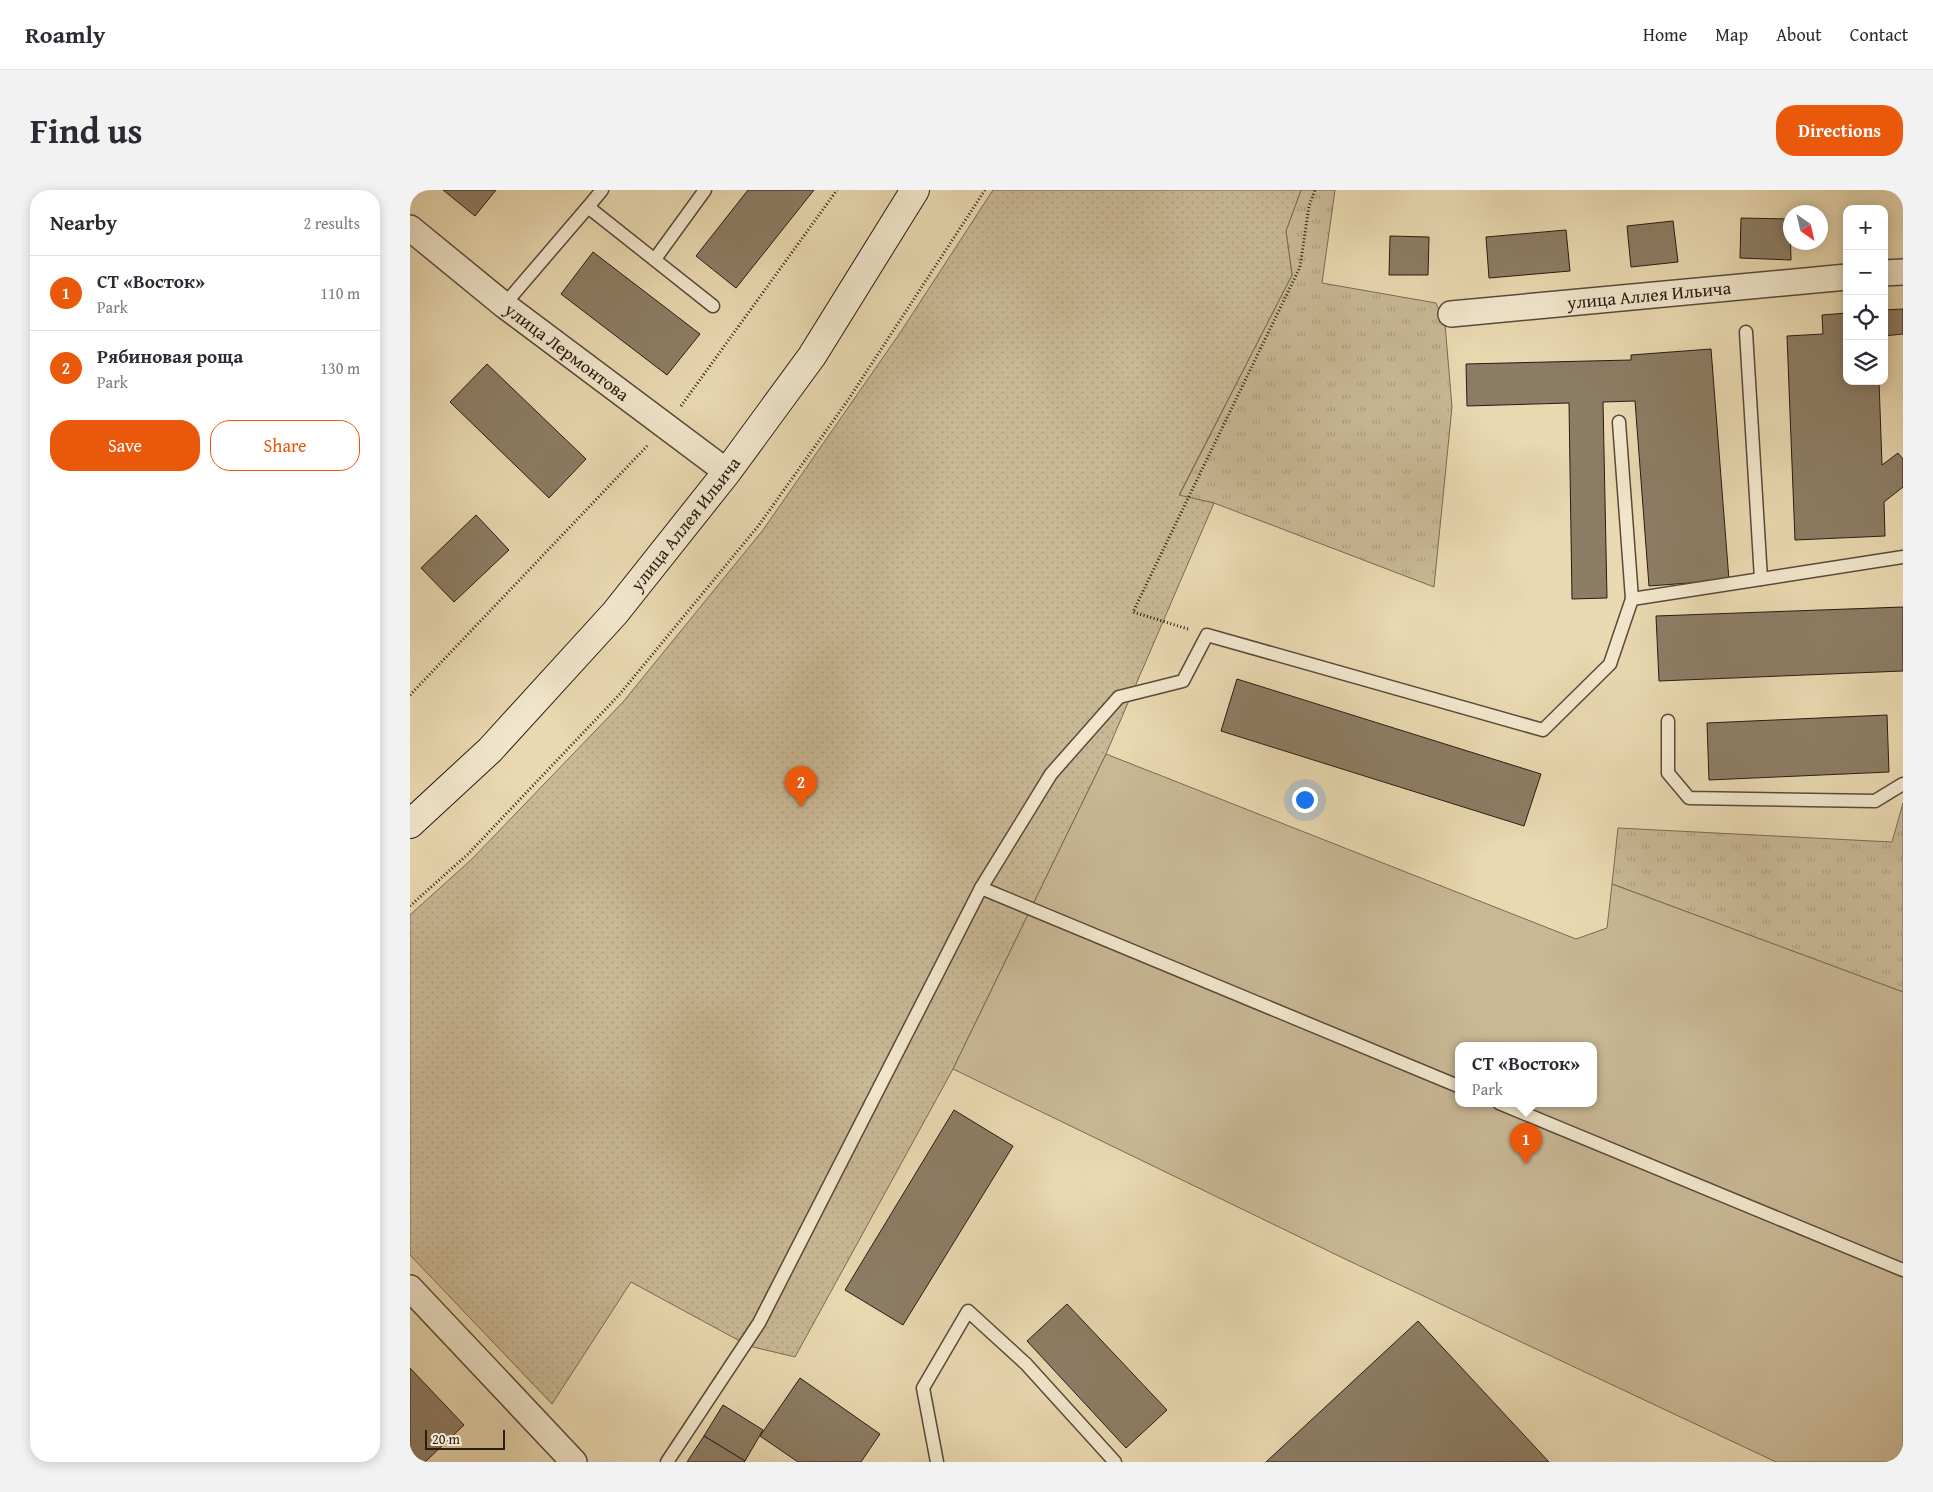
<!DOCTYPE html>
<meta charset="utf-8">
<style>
body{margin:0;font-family:"Gentium Book Plus",serif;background:#f2f2f3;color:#2b2b33}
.controls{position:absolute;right:15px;top:15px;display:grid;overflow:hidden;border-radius:10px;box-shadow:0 2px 12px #0003}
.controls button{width:45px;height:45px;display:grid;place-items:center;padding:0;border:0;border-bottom:1px solid #e1e1e2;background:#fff;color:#2b2b33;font:25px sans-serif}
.compass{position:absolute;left:1373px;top:15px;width:45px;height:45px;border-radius:50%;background:#fff;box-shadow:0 2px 12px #0003;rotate:146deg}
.scale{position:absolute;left:15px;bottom:12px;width:80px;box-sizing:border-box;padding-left:5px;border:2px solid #2a1b13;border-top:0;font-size:14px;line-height:18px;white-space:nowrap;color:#2a1b13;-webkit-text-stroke:4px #f1e6cc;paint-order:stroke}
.you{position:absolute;left:894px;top:609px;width:18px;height:18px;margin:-12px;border:4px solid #fff;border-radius:50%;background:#1a73e8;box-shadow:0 0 0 8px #1a73e833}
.badge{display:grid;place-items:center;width:32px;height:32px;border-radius:50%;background:#ea580c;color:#fff;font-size:16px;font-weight:700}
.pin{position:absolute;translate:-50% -41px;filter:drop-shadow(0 1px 2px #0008)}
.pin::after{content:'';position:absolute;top:26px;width:18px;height:15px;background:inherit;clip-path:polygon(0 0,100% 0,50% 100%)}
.popup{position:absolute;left:1045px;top:852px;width:142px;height:65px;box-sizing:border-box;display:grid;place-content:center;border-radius:10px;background:#fff;filter:drop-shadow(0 1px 4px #0005);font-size:16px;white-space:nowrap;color:#7c7c81}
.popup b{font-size:19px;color:#2b2b33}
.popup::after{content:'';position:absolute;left:50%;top:100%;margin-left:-10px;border:10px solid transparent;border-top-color:#fff}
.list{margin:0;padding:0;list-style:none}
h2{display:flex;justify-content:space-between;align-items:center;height:65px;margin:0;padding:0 20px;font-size:21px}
h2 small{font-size:16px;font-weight:400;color:#7c7c81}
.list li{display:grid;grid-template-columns:32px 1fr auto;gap:15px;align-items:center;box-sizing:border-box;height:75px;padding:0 20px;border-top:1px solid #e1e1e2}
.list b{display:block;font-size:19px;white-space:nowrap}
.list p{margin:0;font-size:16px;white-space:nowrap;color:#7c7c81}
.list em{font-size:16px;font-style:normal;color:#7c7c81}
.actions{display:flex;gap:10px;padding:15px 20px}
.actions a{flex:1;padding:11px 0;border:1px solid #ea580c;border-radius:20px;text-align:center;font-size:18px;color:#ea580c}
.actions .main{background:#ea580c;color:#fff}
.icon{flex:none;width:28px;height:28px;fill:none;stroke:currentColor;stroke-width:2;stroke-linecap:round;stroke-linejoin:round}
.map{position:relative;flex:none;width:1493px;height:1272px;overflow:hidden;border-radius:20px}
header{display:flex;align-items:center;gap:30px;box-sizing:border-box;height:70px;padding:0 25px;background:#fff;border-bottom:1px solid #e1e1e2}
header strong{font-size:24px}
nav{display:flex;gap:28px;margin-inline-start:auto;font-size:18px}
.intro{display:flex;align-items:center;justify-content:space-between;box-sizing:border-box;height:120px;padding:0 30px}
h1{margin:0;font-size:35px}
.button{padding:12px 22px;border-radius:20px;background:#ea580c;color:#fff;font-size:18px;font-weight:700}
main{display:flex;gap:30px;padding:0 30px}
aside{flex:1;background:#fff;border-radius:20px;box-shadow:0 2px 12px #0003}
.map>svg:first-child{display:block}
.grass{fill:url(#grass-tufts);stroke:#7a6a54}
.park{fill:url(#park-dots);stroke:#7a6a54}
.garden{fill:#c9b895;stroke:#7a6a54;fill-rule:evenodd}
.building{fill:#8d7d65;stroke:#2a1b13}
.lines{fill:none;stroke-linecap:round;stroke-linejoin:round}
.lane-casing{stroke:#5a4a3a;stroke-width:15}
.street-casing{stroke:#5a4a3a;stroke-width:28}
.secondary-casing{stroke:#2a1b13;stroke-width:30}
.path{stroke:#2a1b13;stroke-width:3;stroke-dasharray:1 2.5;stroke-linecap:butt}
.lane{stroke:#f1e6cc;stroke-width:12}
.street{stroke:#f1e6cc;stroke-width:25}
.secondary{stroke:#f1e6cc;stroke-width:28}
.labels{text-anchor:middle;stroke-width:4;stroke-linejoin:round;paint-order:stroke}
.street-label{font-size:18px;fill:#2a1b13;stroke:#f1e6cc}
</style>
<header>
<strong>Roamly</strong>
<nav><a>Home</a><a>Map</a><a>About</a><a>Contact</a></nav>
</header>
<div class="intro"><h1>Find us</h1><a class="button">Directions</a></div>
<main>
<aside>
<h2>Nearby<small>2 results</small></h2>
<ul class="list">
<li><span class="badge">1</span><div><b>СТ «Восток»</b><p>Park</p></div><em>110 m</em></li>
<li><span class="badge">2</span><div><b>Рябиновая роща</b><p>Park</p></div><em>130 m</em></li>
</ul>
<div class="actions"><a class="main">Save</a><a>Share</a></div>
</aside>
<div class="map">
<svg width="1493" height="1272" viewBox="0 0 1493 1272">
<defs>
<pattern id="grass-tufts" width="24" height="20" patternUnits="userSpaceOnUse" patternTransform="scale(1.25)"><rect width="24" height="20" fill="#c9b895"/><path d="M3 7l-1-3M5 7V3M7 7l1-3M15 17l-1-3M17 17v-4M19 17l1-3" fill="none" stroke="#ad9e80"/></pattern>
<pattern id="park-dots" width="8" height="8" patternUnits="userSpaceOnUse" patternTransform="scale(1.25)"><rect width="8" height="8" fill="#c9b895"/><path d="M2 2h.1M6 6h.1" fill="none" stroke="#ad9e80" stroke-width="1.8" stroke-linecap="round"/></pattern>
</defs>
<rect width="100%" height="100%" fill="#e9d8b0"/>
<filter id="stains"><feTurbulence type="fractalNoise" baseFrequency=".004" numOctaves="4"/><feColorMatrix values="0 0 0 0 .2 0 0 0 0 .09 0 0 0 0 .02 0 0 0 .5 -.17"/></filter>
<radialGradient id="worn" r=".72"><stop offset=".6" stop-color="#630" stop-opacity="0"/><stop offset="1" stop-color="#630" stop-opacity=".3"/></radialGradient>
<g class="grass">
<polygon points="891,0 925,0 912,93 1026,113 1035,134 1042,217 1024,397 804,313 769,306 882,85 876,41"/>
<polygon points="1493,613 1493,802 1202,694 1208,638 1482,652"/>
</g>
<polygon class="park" points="583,0 891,0 876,41 882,85 769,305 804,313 696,564 543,879 385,1167 339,1156 221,1092 142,1214 0,1065 0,725 62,669 213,512 353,340 490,143"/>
<path class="garden" d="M 696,564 L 1166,749 L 1197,738 L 1202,694 L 1493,802 L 1493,1272 L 1366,1272 L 935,1069 L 543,879 ZM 1048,855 L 1184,855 L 1184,913 L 1048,913 Z"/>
<g class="building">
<polygon points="33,0 86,0 65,26"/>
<polygon points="338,0 404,0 326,98 286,66"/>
<polygon points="1331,28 1380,29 1381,70 1330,68"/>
<polygon points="1263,31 1268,72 1221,77 1217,36"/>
<polygon points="1156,40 1160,81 1079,88 1076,47"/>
<polygon points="980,46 1019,47 1018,85 979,85"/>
<polygon points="183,62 290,144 257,185 151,104"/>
<polygon points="1493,119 1493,144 1474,146 1474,120"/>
<polygon points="1437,123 1437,191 1469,191 1472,275 1488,263 1493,269 1493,297 1474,312 1475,346 1385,350 1377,146 1413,144 1412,125"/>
<polygon points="1301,159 1319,390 1239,396 1225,211 1193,212 1197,408 1162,409 1159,213 1057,216 1056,174 1221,170 1221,165"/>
<polygon points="77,174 176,269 139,308 40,212"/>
<polygon points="66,325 99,360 44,412 11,378"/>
<polygon points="1493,417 1493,481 1249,491 1246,426"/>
<polygon points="827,489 1131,584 1114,636 811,541"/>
<polygon points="1477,525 1479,582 1299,590 1297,533"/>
<polygon points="544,920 603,956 493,1135 435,1100"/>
<polygon points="657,1114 757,1220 716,1258 617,1151"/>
<polygon points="1008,1131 1139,1272 856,1272"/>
<polygon points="0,1178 54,1235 15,1272 0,1272"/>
<polygon points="390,1188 470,1244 451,1272 388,1272 350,1246"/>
<polygon points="313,1215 353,1240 335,1271 294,1246"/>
<polygon points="294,1246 335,1271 334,1272 277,1272"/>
</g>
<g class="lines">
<defs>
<g id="lane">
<polyline points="178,17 192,0"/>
<polyline points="245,69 295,0"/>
<polyline points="94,115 178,17 303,116"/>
<polyline points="1336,142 1351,389"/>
<polyline points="1209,232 1222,409"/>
<polyline points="1258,531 1258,583 1279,608 1465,611 1493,594"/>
<polyline points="571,698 1048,896"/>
<polyline points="1089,913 1493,1080"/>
<polyline points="257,1272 349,1133 571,698 641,584 709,507 773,491 797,445 1133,540 1200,474 1222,409 1493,367"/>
<polyline points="527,1272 513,1198 558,1121 616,1174 705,1272"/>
</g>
<g id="street">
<path id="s1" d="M 0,38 L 94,115 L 317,282"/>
<polyline points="1474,83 1493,82"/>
<path id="s2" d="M 1041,124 L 1437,87"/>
<polyline points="0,1098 164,1272"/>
</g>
<g id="secondary">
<path id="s3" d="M 0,634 L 80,560 L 205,423 L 317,282 L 402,166 L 505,0"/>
</g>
</defs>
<use href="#lane" class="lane-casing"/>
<use href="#street" class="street-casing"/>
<use href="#secondary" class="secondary-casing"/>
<g class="path">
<polyline points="271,216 427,0"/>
<polyline points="778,439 723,422 890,77 899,16 905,0"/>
<polyline points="0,505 238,255"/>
<polyline points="0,716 58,664 209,505 349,335 438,210 575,0"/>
</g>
<use href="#lane" class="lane"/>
<use href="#street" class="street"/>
<use href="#secondary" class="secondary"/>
</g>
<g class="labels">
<g class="street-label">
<text dy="6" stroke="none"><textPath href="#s2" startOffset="199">улица Аллея Ильича</textPath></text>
<text dy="6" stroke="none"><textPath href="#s1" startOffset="200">улица Лермонтова</textPath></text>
<text dy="6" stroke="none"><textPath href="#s3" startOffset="408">улица Аллея Ильича</textPath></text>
</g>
</g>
<rect width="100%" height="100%" filter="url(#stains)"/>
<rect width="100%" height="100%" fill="url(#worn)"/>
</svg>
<div class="controls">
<button>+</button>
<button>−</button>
<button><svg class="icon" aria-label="locate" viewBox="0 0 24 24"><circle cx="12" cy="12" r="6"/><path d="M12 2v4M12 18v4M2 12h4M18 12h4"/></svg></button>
<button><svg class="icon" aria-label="layers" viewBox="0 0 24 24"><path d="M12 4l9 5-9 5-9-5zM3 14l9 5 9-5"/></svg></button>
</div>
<svg class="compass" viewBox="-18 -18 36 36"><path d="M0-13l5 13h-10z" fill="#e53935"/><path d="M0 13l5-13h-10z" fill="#7c7c81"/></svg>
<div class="scale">20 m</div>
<div class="you"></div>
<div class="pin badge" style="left:1116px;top:974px">1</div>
<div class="popup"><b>СТ «Восток»</b>Park</div>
<div class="pin badge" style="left:391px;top:617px">2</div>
</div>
</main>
